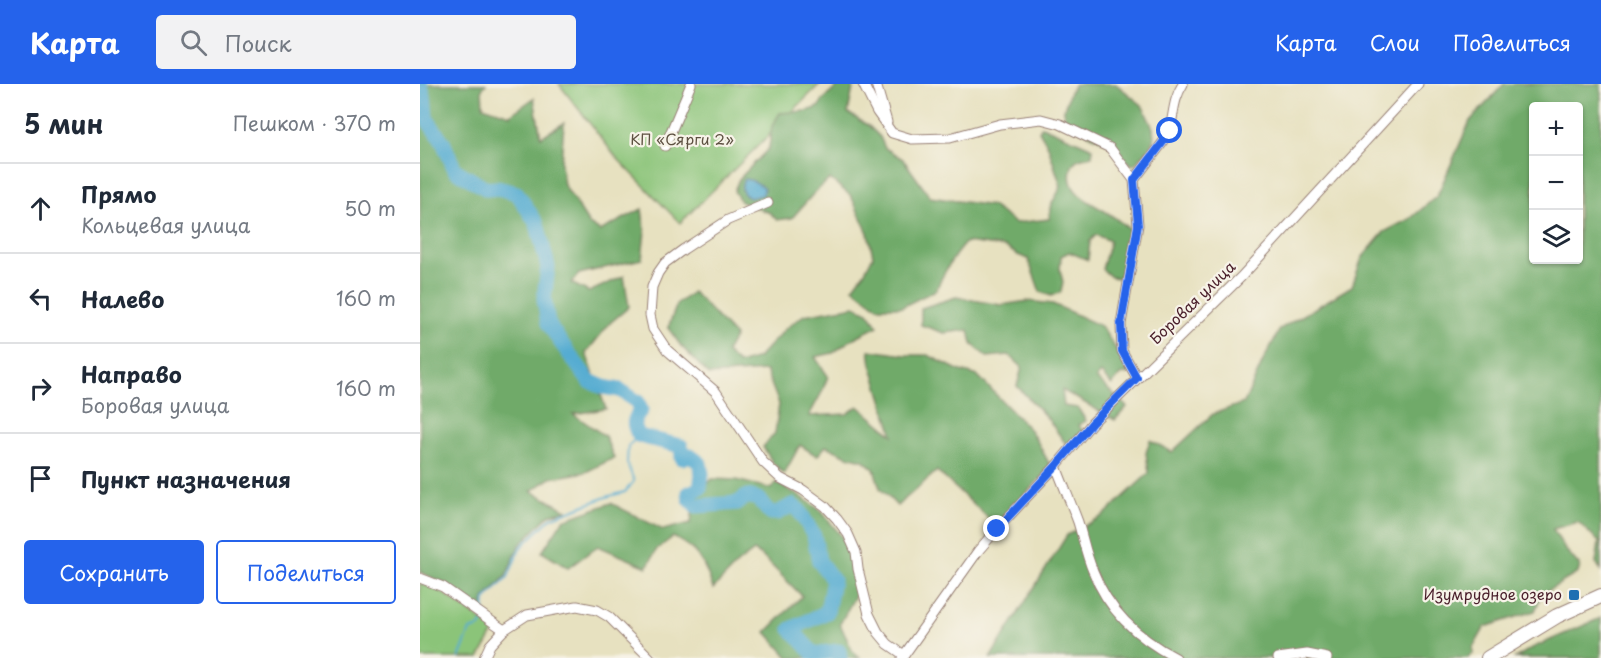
<!DOCTYPE html>
<html lang="ru">
<meta charset="utf-8">
<style>
body{margin:0;font-family:"Playpen Sans",sans-serif;background:#f2f2f3;color:#1f2937}
.controls{position:absolute;right:18px;top:18px;display:grid;overflow:hidden;border-radius:6px;box-shadow:0 2px 4px #0004}
.controls button{width:54px;height:54px;display:grid;place-items:center;padding:0;border:0;border-bottom:2px solid #e0e1e3;background:#fff;color:#1f2937;font:30px sans-serif}
.stop{position:absolute;width:18px;height:18px;margin:-14px;border:4px solid #2563eb;border-radius:50%;background:#fff}
.stop.end{background:#2563eb;border-color:#fff;box-shadow:0 2px 6px #0008}
.list{margin:0;padding:0;list-style:none}
h2{display:flex;justify-content:space-between;align-items:center;height:78px;margin:0;padding:0 24px;font-size:26px}
h2 small{font-size:20px;font-weight:400;color:#747a83}
.list li{display:grid;grid-template-columns:39px 1fr auto;gap:18px;align-items:center;box-sizing:border-box;height:90px;padding:0 24px;border-top:2px solid #e0e1e3}
.list b{display:block;font-size:22px;white-space:nowrap}
.list p{margin:0;font-size:20px;white-space:nowrap;color:#747a83}
.list em{font-size:20px;font-style:normal;color:#747a83}
.actions{display:flex;gap:12px;padding:18px 24px}
.actions a{flex:1;padding:14px 0;border:2px solid #2563eb;border-radius:6px;text-align:center;font-size:21px;color:#2563eb}
.actions .main{background:#2563eb;color:#fff}
.icon{flex:none;width:33px;height:33px;fill:none;stroke:currentColor;stroke-width:2;stroke-linecap:round;stroke-linejoin:round}
.map{position:relative;flex:none;width:1181px;height:574px;overflow:hidden}
header{display:flex;align-items:center;gap:36px;box-sizing:border-box;height:84px;padding:0 30px;background:#2563eb;color:#fff}
header strong{font-size:28px}
nav{display:flex;gap:33px;margin-inline-start:auto;font-size:21px}
.search{width:420px;height:54px;background:#f2f2f3;display:flex;align-items:center;gap:15px;box-sizing:border-box;padding:0 21px;border-radius:6px;color:#747a83;font-size:22px}
main{display:flex}
aside{flex:1;background:#fff}
.map>svg:first-child{display:block}
.green{fill:#8bc479;stroke:#6a7252;stroke-width:1.5}
.forest{fill:#70aa69;stroke:#5d644a;stroke-width:1.5;fill-rule:evenodd}
.water{fill:#54acd1;stroke:#4f667e;stroke-width:1.5}
.lines{fill:none;stroke-linecap:round;stroke-linejoin:round}
.stream{stroke:#54acd1;stroke-width:2}
.river{stroke:#54acd1;stroke-width:15}
.minor-casing{stroke:#988076;stroke-width:11}
.secondary-casing{stroke:#988076;stroke-width:16}
.minor{stroke:#fff;stroke-width:9}
.secondary{stroke:#fff;stroke-width:14}
.route{stroke:#2563eb;stroke-width:8}
.poi-dot{fill:#1f6fb2;stroke:#f7f3e8;stroke-width:2}
.labels{text-anchor:middle;stroke-width:4.5;stroke-linejoin:round;paint-order:stroke}
.park-label{font-size:15px;fill:#5e5142;stroke:#f7f3e8}
.street-label{font-size:15px;fill:#4a1f2b;stroke:#f7f3e8}
.poi-label{font-size:15px;fill:#4a1f2b;stroke:#f7f3e8;text-anchor:end}
</style>
<header>
<strong>Карта</strong>
<div class="search"><svg class="icon" aria-label="search" viewBox="0 0 24 24"><circle cx="10" cy="10" r="6"/><path d="M15 15l6 6"/></svg>Поиск</div>
<nav><a>Карта</a><a>Слои</a><a>Поделиться</a></nav>
</header>
<main>
<aside>
<h2>5 мин<small>Пешком · 370 m</small></h2>
<ul class="list">
<li><svg class="icon" aria-label="ahead" viewBox="0 0 24 24"><path d="M12 20V5M6 11l6-6 6 6"/></svg><div><b>Прямо</b><p>Кольцевая улица</p></div><em>50 m</em></li>
<li><svg class="icon" aria-label="left" viewBox="0 0 24 24"><path d="M17 20v-9H6M10 6l-5 5 5 5"/></svg><div><b>Налево</b></div><em>160 m</em></li>
<li><svg class="icon" aria-label="right" viewBox="0 0 24 24"><path d="M7 20v-9h11M14 6l5 5-5 5"/></svg><div><b>Направо</b><p>Боровая улица</p></div><em>160 m</em></li>
<li><svg class="icon" aria-label="arrive" viewBox="0 0 24 24"><path d="M6 21V4h12l-3 4 3 4H6"/></svg><div><b>Пункт назначения</b></div></li>
</ul>
<div class="actions"><a class="main">Сохранить</a><a>Поделиться</a></div>
</aside>
<div class="map">
<svg width="1181" height="574" viewBox="0 0 1181 574">
<rect width="100%" height="100%" fill="#f7f3e8"/>
<filter id="ink" filterUnits="userSpaceOnUse"><feTurbulence type="fractalNoise" baseFrequency=".0167" numOctaves="2"/><feDisplacementMap in="SourceGraphic" scale="12" xChannelSelector="R" yChannelSelector="G"/><feConvolveMatrix kernelMatrix="1 2 1 2 8 2 1 2 1" color-interpolation-filters="sRGB"/></filter>
<filter id="wash" filterUnits="userSpaceOnUse"><feTurbulence type="fractalNoise" baseFrequency=".008" numOctaves="4" result="noise"/><feDisplacementMap in="SourceGraphic" scale="24" xChannelSelector="R" yChannelSelector="G"/><feGaussianBlur stdDeviation="1.35" result="paint"/><feColorMatrix in="noise" values="0 0 0 0 0 0 0 0 0 0 0 0 0 0 0 0 0 1.4 0 .05"/><feComposite in="paint" operator="in"/></filter>
<g filter="url(#wash)">
<rect width="100%" height="100%" fill="#e7e1c0"/>
<g class="green">
<polygon points="139,0 400,0 372,28 387,27 399,23 347,77 351,49 260,139 196,73"/>
<polygon points="0,499 20,507 75,546 59,574 0,574"/>
</g>
<g class="forest">
<polygon points="0,0 66,0 62,5 63,22 90,31 114,14 121,53 144,39 141,80 144,101 169,140 180,147 222,125 225,147 222,175 159,190 151,199 169,208 204,192 209,223 190,239 166,269 186,325 153,330 185,352 194,374 166,388 131,394 111,407 147,426 129,431 99,462 86,492 64,515 62,527 26,500 0,488"/>
<path d="M 420,0 L 431,0 L 433,4 L 428,29 L 449,42 L 460,53 L 465,64 L 483,75 L 510,113 L 572,122 L 595,139 L 629,135 L 632,119 L 641,103 L 628,62 L 619,47 L 622,42 L 673,64 L 672,72 C 662,74 653,74 651,86 C 646,108 668,117 683,126 C 693,132 702,139 710,146 L 705,179 L 699,194 L 691,193 L 682,185 L 690,157 L 676,151 L 670,157 L 668,176 L 649,168 L 641,172 L 640,186 L 643,198 L 641,208 L 631,212 L 620,208 L 608,175 L 598,171 L 585,163 L 546,158 C 532,173 524,188 516,206 L 482,223 L 458,223 L 433,204 L 444,189 L 453,172 L 448,149 L 431,112 L 410,95 L 395,108 L 372,134 L 357,136 L 350,129 L 321,118 L 314,107 L 319,95 L 349,64 L 352,42 L 360,29 L 387,27 L 399,23 L 403,16 Z"/>
<path d="M 655,0 L 696,0 L 722,21 L 733,44 L 734,54 L 729,65 L 714,81 L 711,80 L 692,61 L 652,42 C 642,34 642,28 647,17 C 650,8 648,9 655,0 Z"/>
<path d="M 1084,0 L 1181,0 L 1181,486 L 1176,479 L 1179,458 L 1158,438 L 1133,445 L 1144,464 L 1160,482 L 1158,489 L 1122,510 L 1115,527 L 1065,543 L 1053,564 L 1053,570 L 1048,574 L 570,574 L 647,451 L 683,432 L 729,389 L 726,369 L 730,356 L 752,368 L 793,330 L 824,319 L 843,277 L 860,245 L 932,202 L 942,174 L 964,148 L 991,134 L 1017,112 L 1050,37 ZM 1114,22 L 1158,22 L 1158,176 L 1114,176 Z"/>
<polygon points="273,208 315,252 306,268 319,280 338,274 365,245 384,231 435,222 448,228 458,242 434,254 413,269 395,273 408,292 402,308 389,332 427,330 438,322 473,351 451,280 449,266 485,271 508,271 538,286 558,292 610,346 617,357 631,383 576,441 517,387 477,422 460,404 454,385 443,376 427,372 406,362 397,372 380,361 364,390 353,379 343,363 355,349 359,320 346,287 289,291 261,262 248,244 257,220"/>
<polygon points="536,213 581,221 608,217 633,220 681,242 704,277 710,289 700,291 692,301 681,289 676,294 707,323 695,336 642,306 644,322 658,324 666,337 658,341 665,349 651,367 628,335 597,302 602,283 589,271 567,273 552,260 549,246 524,249 501,241 501,224"/>
<path d="M 292,395 L 316,396 L 352,405 L 356,399 L 380,412 L 401,427 L 422,453 L 430,470 L 437,508 L 420,540 L 433,568 L 440,574 L 369,574 L 346,548 L 382,512 L 343,473 L 334,467 L 318,479 L 293,505 C 285,479 278,465 253,453 L 237,465 L 227,483 L 178,462 L 148,484 L 122,468 L 143,436 L 191,419 L 243,446 L 271,439 L 274,413 C 282,408 286,401 292,395 Z"/>
<polygon points="1181,534 1181,574 1095,574 1112,564"/>
</g>
<path class="water" d="M 324,95 C 333,96 337,98 344,104 L 343,111 L 330,114 C 321,110 320,103 324,95 Z"/>
<g class="lines">
<g class="stream">
<polyline points="64,528 65,516 88,493 100,464 131,434 186,413 205,408 214,397 207,379 208,362 219,352"/>
<polyline points="39,574 50,546 60,543 64,536"/>
</g>
<path class="river" d="M 0,0 L 4,12 L 6,34 L 23,58 L 35,86 L 67,105 L 77,104 L 97,109 L 117,140 L 128,183 L 124,215 L 128,239 L 139,256 L 169,297 L 183,303 L 200,306 L 218,318 L 221,326 C 212,337 213,341 219,352 L 261,362 L 262,374 L 269,371 L 280,379 L 282,390 L 280,404 L 269,409 L 270,415 L 276,422 L 318,419 L 327,412 L 338,415 L 350,429 L 358,429 L 372,421 L 379,426 L 394,452 L 399,477 L 413,496 L 407,528 L 371,545 L 394,570 L 419,567 L 420,574"/>
</g>
</g>
<g filter="url(#ink)">
<g class="lines">
<defs>
<g id="minor">
<polyline points="443,0 457,28 472,49 492,55 530,54 580,40 621,35 640,40 690,64 714,96 718,141 701,240 702,267 717,294"/>
<polyline points="456,0 467,38"/>
<polyline points="245,62 271,0"/>
<path d="M 714,96 L 747,53 C 755,34 751,19 763,0"/>
<polyline points="348,119 308,136 264,165 245,179 238,189 232,203 230,231 233,245 247,266 296,308 343,378 360,394 383,406 405,422 417,435 428,450 436,468 438,485 449,530 458,548 468,560 484,571"/>
<path d="M 636,382 C 643,401 651,419 658,438 C 663,454 666,471 673,487 C 688,526 719,555 756,574"/>
<polyline points="0,494 23,503 84,546"/>
<polyline points="64,574 70,561 84,546 107,531 157,522 177,526 189,533 230,574"/>
<polyline points="482,574 558,467 577,445 636,382 672,339 821,193 998,0"/>
<polyline points="858,574 887,570 907,574"/>
</g>
<polyline id="secondary" points="1068,574 1137,532 1181,512"/>
</defs>
<use href="#minor" class="minor-casing"/>
<use href="#secondary" class="secondary-casing"/>
<use href="#minor" class="minor"/>
<use href="#secondary" class="secondary"/>
</g>
</g>
<g class="lines" filter="url(#ink)">
<polyline class="route" points="577,445 636,382 672,339 717,294 702,267 701,240 718,141 714,96 747,53 750,47"/>
</g>
<rect class="poi-dot" x="1148" y="505" width="12" height="12" rx="3"/>
<g class="labels">
<g class="park-label">
<text x="262" y="61">КП «Сярги 2»</text>
</g>
<g class="street-label">
<text transform="translate(773 219) rotate(-44)" y="5">Боровая улица</text>
</g>
<g class="poi-label">
<text x="1142" y="516">Изумрудное озеро</text>
</g>
</g>
</svg>
<div class="controls">
<button>+</button>
<button>−</button>
<button><svg class="icon" aria-label="layers" viewBox="0 0 24 24"><path d="M12 4l9 5-9 5-9-5zM3 14l9 5 9-5"/></svg></button>
</div>
<div class="stop" style="left:750px;top:47px"></div>
<div class="stop end" style="left:577px;top:445px"></div>
</div>
</main>
